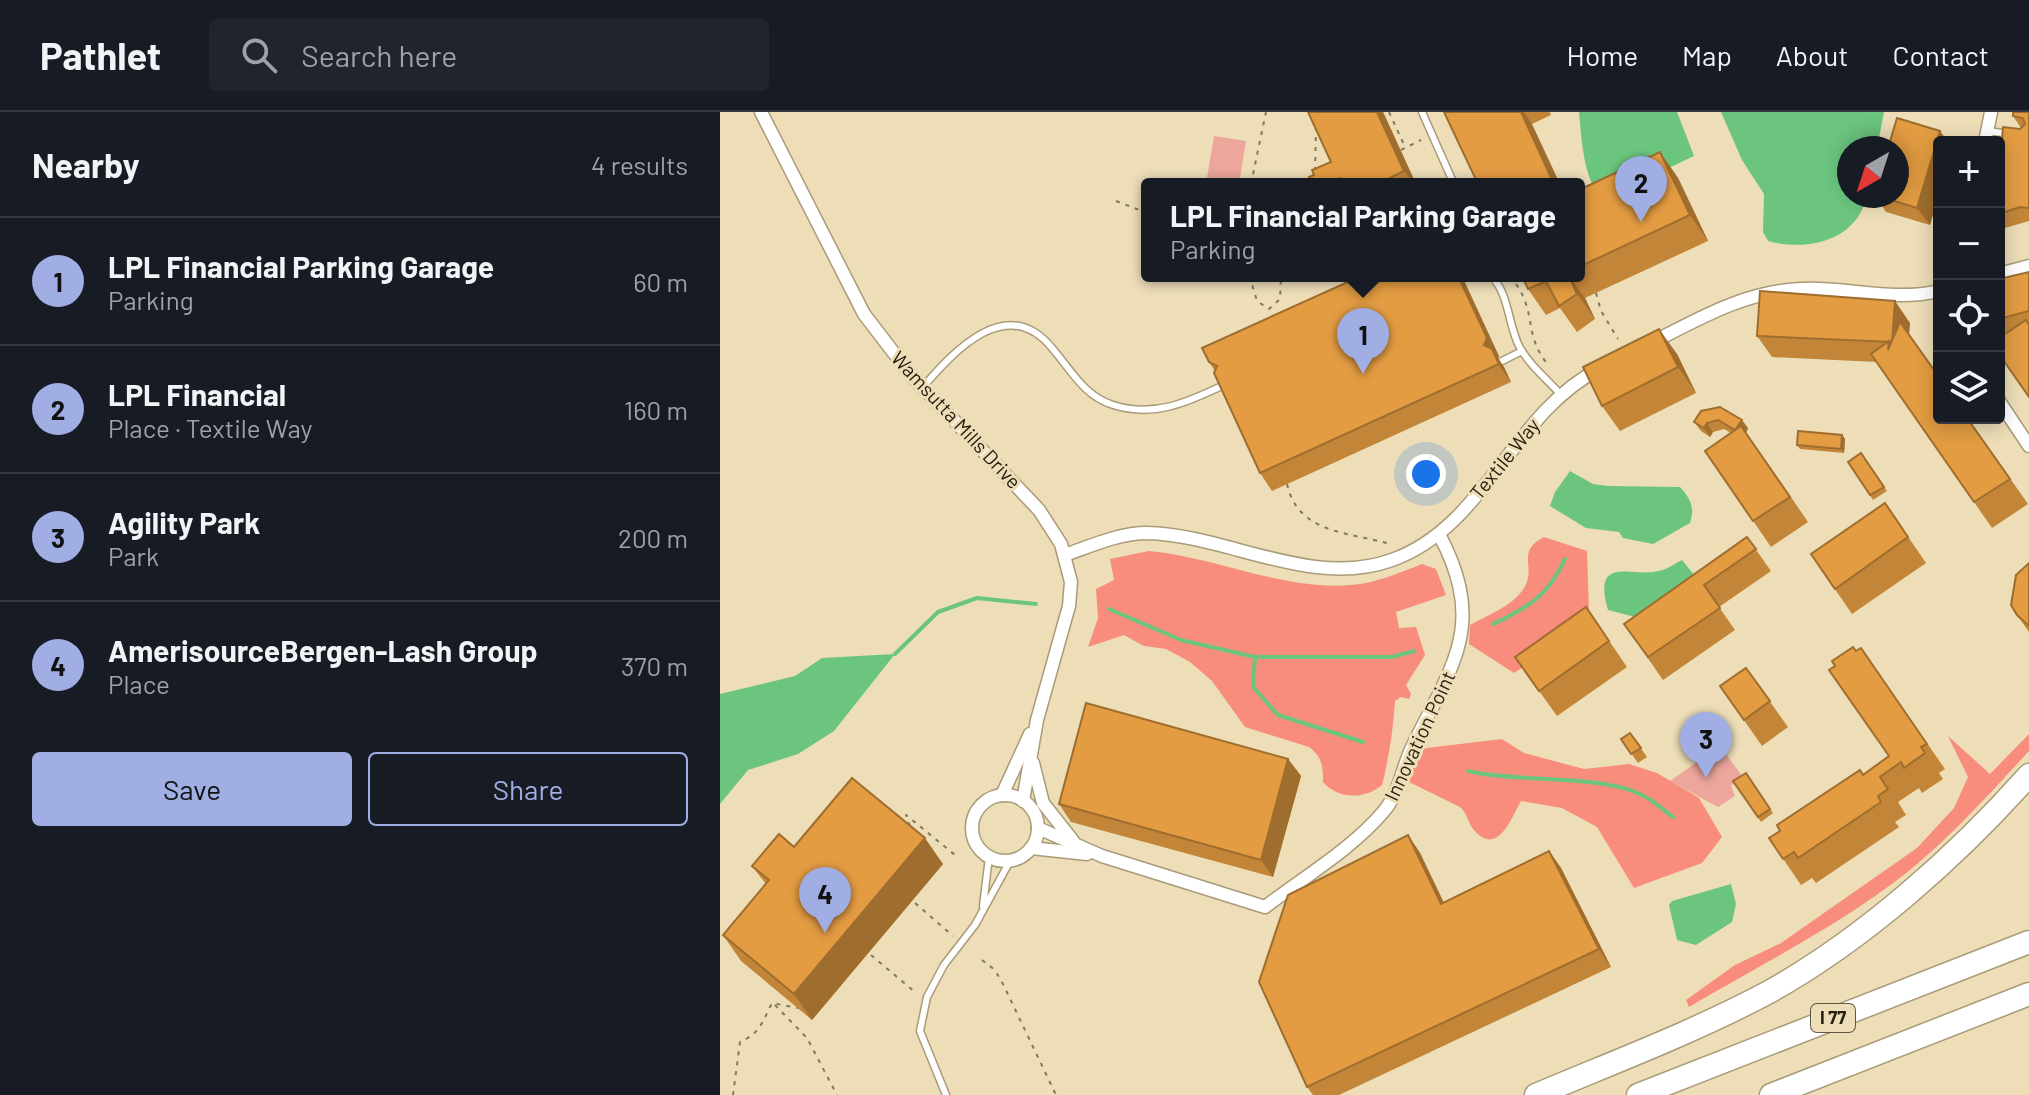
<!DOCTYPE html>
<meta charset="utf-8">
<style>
body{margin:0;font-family:Barlow,sans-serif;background:#20242c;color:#f1f3f6}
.controls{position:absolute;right:24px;top:24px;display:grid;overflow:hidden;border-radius:8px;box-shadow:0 4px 20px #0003}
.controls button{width:72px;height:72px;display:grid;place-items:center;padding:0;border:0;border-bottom:2px solid #363941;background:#171b24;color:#f1f3f6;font:40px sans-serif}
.compass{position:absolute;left:1117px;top:24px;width:72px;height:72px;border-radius:50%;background:#171b24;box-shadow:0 4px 20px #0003;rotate:219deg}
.you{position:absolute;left:706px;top:362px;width:28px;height:28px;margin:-20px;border:6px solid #fff;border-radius:50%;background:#1a73e8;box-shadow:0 0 0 12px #1a73e833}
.badge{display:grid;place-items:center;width:52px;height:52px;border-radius:50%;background:#a0aee3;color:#111;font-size:26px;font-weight:700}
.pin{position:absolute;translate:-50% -66px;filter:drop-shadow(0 2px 4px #0008)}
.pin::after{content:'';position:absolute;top:42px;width:28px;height:24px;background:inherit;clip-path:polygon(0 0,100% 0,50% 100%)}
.popup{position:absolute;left:421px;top:66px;width:444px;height:104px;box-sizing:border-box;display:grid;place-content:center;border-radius:8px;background:#171b24;filter:drop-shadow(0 2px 6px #0005);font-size:26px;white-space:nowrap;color:#9ea1a6}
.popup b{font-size:30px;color:#f1f3f6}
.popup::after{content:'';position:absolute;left:50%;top:100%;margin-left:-16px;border:16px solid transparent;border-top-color:#171b24}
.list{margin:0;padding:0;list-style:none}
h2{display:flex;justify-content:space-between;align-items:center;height:104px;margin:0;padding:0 32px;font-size:34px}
h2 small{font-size:26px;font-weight:400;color:#9ea1a6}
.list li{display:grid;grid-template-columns:52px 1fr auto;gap:24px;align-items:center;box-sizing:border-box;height:128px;padding:0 32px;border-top:2px solid #363941}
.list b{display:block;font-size:30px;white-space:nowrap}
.list p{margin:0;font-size:26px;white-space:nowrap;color:#9ea1a6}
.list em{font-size:26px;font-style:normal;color:#9ea1a6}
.actions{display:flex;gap:16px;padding:24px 32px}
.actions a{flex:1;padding:18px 0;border:2px solid #a0aee3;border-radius:8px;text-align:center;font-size:28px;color:#a0aee3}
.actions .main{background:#a0aee3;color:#111}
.icon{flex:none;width:44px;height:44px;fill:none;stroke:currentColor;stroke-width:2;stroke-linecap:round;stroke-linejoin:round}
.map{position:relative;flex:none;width:1309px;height:983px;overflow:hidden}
header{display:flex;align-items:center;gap:48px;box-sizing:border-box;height:112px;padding:0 40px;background:#171b24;border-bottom:2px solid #363941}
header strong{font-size:38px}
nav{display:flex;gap:44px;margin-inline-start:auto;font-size:28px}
.search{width:560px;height:72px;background:#20242c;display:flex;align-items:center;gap:20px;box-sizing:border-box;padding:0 28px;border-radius:8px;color:#9ea1a6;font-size:30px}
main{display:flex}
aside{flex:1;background:#171b24}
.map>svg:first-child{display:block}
.green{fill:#eca69c}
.forest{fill:#f88c7d}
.water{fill:#6bc57e}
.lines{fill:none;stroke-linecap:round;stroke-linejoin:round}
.stream{stroke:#6bc57e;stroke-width:4}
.lane-casing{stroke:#a99b77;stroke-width:9}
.street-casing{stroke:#a99b77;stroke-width:15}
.highway-casing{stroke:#a99b77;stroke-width:25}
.path{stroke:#81785e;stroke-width:2;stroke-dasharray:4 6;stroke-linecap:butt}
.lane{stroke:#fff;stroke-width:6}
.street{stroke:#fff;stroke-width:12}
.highway{stroke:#fff;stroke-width:22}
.wall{fill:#c38639}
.shaded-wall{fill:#9f6d2e}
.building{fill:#e39c42;stroke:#9f6d2e;stroke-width:2}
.labels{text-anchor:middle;stroke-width:6;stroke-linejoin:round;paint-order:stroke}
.shield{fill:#eddeb8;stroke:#615943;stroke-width:2}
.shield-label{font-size:18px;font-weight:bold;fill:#252011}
.street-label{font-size:20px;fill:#252011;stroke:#eddeb8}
</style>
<header>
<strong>Pathlet</strong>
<div class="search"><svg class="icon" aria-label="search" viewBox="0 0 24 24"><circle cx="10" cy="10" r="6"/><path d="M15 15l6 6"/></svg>Search here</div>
<nav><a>Home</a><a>Map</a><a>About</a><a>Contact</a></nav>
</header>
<main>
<aside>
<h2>Nearby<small>4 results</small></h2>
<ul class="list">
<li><span class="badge">1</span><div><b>LPL Financial Parking Garage</b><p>Parking</p></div><em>60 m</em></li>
<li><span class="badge">2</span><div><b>LPL Financial</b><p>Place · Textile Way</p></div><em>160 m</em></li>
<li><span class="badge">3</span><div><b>Agility Park</b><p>Park</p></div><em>200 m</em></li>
<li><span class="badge">4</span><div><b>AmerisourceBergen-Lash Group</b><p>Place</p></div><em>370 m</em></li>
</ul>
<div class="actions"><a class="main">Save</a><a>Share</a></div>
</aside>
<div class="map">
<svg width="1309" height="983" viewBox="0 0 1309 983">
<rect width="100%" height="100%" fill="#eddeb8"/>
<g class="green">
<polygon points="494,24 526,29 519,72 486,72"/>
<polygon points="1000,634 1022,664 1011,674 1015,684 998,695 950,669"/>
</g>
<g class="forest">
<path d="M 824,425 L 867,439 L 869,499 C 862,521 814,548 794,561 L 749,532 L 750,513 C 768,503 793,494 804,476 C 817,455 795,440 824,425 Z"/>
<path d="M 429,439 C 496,445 564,479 631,473 C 656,471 679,461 702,452 L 716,457 L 726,483 L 676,500 L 679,516 L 696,515 L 705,543 L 686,573 L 691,582 L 689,587 L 681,585 L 675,589 C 673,619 669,645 662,673 C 644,688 618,687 603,670 C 603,653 602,645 589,635 L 525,615 L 492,569 L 470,550 L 446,537 L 424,534 L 404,523 L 368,535 L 378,506 L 376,477 L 394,468 L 390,447 Z"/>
<path d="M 1309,622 L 1309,639 C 1263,689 1215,743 1158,782 C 1098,824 1032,858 969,895 L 966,888 L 1015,853 L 1061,831 L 1197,736 L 1234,696 L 1248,665 L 1228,624 L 1270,662 Z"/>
<path d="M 782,627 L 804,641 L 864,657 L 909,652 L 937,661 L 979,686 L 1002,725 L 982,751 L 914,776 L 877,715 L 842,696 L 801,689 C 791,707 777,746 753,717 C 747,709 748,702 740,695 L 689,670 L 698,637 Z"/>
</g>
<g class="water">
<path d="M 859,0 L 957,0 L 974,44 L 881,88 C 863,62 862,31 859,0 Z"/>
<path d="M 1001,0 L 1164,0 L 1157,36 L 1129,36 L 1129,84 L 1147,84 C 1137,128 1089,140 1048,129 L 1043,120 L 1044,82 L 1022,48 Z"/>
<path d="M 850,359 L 873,372 L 888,374 L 960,375 C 971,387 975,396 970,411 L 933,432 L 903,426 L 899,420 L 866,416 L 830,394 L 835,380 Z"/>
<path d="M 962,448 L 975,464 L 915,505 L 888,498 C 872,442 912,466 938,459 C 946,458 954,452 962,448 Z"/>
<polygon points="175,542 114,619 78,642 28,658 0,692 0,582 75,564 102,546"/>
<polygon points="1011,772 1016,792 1012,810 976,833 957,828 949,793 952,789"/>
</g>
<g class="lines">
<g class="stream">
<polyline points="389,497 461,528 535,545 672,545 694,539"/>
<path d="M 773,512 C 809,495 828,484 845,447"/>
<polyline points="175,542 218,500 257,486 316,492"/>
<polyline points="535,545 533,575 558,603 643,630"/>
<path d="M 748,659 C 798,671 882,662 922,683 C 933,688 943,698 953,705"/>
</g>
<defs>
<g id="lane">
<polyline points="702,0 734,72"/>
<polyline points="1267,19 1290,22"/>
<path d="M 771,164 C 789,181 788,212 799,234 C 809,253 827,267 841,283"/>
<polyline points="782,249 802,239"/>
<path d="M 203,275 C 234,239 287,181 332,236 C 351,258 364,284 393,293 C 434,306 468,290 504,273"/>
<polyline points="263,794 269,745"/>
<polyline points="226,983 200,919 207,885 224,853 255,813 290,749"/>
</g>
<g id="street">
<polyline points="41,0 144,202 190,262 319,398 341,432 351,470 349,494 317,608 303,689"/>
<polyline points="1265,30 1271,0"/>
<polyline points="1279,162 1309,154"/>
<path d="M 931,231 C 980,206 1026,179 1082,177 C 1128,175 1173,190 1219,179"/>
<polyline points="1279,289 1309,334"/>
<path d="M 345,443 C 371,434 399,421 427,421 C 508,423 591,477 672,448 C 765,415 792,302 879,257"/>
<polyline points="313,651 323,691 353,729"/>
<circle cx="285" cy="716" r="33"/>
<polyline points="282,683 310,622"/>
<path d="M 318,716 L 382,744 L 545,795 C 584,765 632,737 664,699 C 680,680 682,655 693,633 C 733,552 767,513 719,422"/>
<polyline points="311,736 367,742"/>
</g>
<g id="highway">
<path d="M 816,983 C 894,950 974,920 1049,880 C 1144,827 1237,744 1309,663"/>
<polyline points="918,983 1309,830"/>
<polyline points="1051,983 1309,882"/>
</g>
</defs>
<use href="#lane" class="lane-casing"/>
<use href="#street" class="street-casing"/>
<use href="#highway" class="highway-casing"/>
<g class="path">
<polyline points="669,0 685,35"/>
<polyline points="681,38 701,28"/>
<polyline points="595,59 596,17"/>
<polyline points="531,72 546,0"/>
<polyline points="396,89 427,101"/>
<polyline points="533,164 531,169 537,189 549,197 560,187 561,164"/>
<path d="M 790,164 C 820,200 801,221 829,254"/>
<polyline points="876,181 881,199 898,227"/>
<path d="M 567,372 C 578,422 629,420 670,432"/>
<polyline points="190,714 186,703 235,743"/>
<polyline points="195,791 233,824"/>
<polyline points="151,843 196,881"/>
<polyline points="262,848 275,858 284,874 336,983"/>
<polyline points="55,893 87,926 117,983"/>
<path d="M 13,983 L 20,930 C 41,921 43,908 52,891 L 78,896"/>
</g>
<use href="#lane" class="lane"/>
<use href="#street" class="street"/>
<use href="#highway" class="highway"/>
</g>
<g class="wall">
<polygon points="663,0 696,72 592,72 611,50"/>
<polygon points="724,0 830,0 831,3 812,12"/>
<polygon points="1309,0 1309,109 1285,116 1279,108 1279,63 1301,16 1293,4"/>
<polygon points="1220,19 1228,30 1219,30 1219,81 1210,113 1166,100 1155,84 1177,84"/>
<polygon points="940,40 958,66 988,129 865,186 875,207 857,220 840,196 826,203 808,177 802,164 859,164 859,78"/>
<polygon points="1309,160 1309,285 1286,221 1279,211 1279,167"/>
<polygon points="1190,211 1189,222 1308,392 1272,416 1157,250 1052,245 1037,224"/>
<polygon points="957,242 976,281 900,319 882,294"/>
<polygon points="779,244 778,246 784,255 791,270 552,379 540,361 495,259 489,250"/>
<polygon points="981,299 1028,316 1026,321 1088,410 1051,435 985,339 1011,321 1004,317 993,320 990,325 981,319 974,310"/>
<polygon points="1122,323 1125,327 1124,341 1080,337 1077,333"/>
<polygon points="1141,341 1167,379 1153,388 1128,350"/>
<polygon points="1165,391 1206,451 1132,502 1091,442"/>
<polygon points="1027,425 1051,459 999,495 1015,518 943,568 904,512"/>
<polygon points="1309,451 1309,520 1297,503"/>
<polygon points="866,495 907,555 837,604 795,545"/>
<polygon points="1141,536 1225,657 1219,661 1223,667 1202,681 1199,676 1178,690 1186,703 1175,710 1179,715 1096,771 1092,766 1081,773 1049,726 1169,644 1136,539"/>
<polygon points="1026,556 1068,615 1042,634 1000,574"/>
<polygon points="910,621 927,645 918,651 901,627"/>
<polygon points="568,647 581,664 553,765 351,710 339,692"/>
<polygon points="1026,661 1053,701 1041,710 1013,669"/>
<polygon points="688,723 700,741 724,791 829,739 841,756 891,855 619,983 593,983 587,975"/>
<polygon points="74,735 223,752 92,908 21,849 3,823 46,772 32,754"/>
</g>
<g class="shaded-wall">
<polygon points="657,0 663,0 696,72 694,72 684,59"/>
<polygon points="801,0 804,0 812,12 840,72 834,72"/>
<polygon points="1220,19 1228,30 1219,30 1219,81 1210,113 1197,96"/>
<polygon points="940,40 958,66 988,129 970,103"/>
<polygon points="738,164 742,164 779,244 778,246 784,255 791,270 764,233"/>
<polygon points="849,164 865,186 875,207 857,182"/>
<polygon points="1175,189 1190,211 1189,222 1172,230"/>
<polygon points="939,217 957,242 976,281 958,255"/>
<polygon points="1022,308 1028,316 1026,321 1088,410 1070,385 1015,318"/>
<polygon points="987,311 993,320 990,325 984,316"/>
<polygon points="1122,323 1125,327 1124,341 1121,337"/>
<polygon points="568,647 581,664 553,765 541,748"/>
<polygon points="688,723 700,741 733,810 721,792"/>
<polygon points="205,726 223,752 92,908 74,882"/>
<polygon points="829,739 841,756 891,855 879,837"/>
</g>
<g class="building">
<polygon points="588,0 657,0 684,59 658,72 623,72 620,66 608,72 592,72 589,65 594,63 592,58 611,50"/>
<polygon points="724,0 801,0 834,72 758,72"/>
<polygon points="1293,0 1309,0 1309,96 1300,95 1279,102 1279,63 1283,15 1300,17 1305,12 1303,6 1293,4"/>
<polygon points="1177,6 1220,19 1197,96 1158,84 1177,84 1177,36 1168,36"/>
<polygon points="940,40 970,103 859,155 859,78"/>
<polygon points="1309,160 1309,199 1279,207 1279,167"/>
<polygon points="641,164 738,164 767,226 764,233 772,237 779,252 540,361 494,261 497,254 489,250 482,236"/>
<polygon points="802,164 849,164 857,182 839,194 826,169 808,177"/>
<polygon points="1040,179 1175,189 1172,230 1037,224"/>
<polygon points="1306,208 1309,213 1309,285 1279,242 1279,226"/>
<polygon points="1180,210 1219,265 1219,306 1247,306 1290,367 1254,390 1151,242 1169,229 1168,238"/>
<polygon points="939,217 958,255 882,294 863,255"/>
<polygon points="1000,295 1022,308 1015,318 998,308 987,311 984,316 974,310 981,299"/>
<polygon points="1021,314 1070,385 1033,409 985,339"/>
<polygon points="1078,319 1122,323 1121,337 1077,333"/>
<polygon points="1141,341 1164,375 1150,383 1128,350"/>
<polygon points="1165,391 1188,425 1115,477 1091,442"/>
<polygon points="1027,425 1036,437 984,473 1000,496 928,545 904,512"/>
<polygon points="1309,451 1309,514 1297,503 1291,493 1296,463"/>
<polygon points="866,495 889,529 819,579 795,545"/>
<polygon points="1133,535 1136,539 1141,536 1207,632 1201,635 1205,641 1184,656 1181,650 1160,665 1168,677 1158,684 1161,690 1078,746 1074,740 1063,747 1049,726 1060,719 1057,713 1140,658 1143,663 1169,644 1109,558 1115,554 1112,549"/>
<polygon points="1026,556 1050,589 1024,608 1000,574"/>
<polygon points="366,591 568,647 541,748 339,692"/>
<polygon points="910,621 921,636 911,642 901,627"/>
<polygon points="1026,661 1050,697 1038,705 1013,669"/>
<polygon points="132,666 205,726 74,882 3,823 49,768 32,754 59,722 74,735"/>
<polygon points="688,723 721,792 829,739 879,837 587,975 539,870 568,783"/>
</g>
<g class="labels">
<rect class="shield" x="1091" y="892" width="44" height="28" rx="6"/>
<g class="shield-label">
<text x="1113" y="912">I 77</text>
</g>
<g class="street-label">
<text transform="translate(236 308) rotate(47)" y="7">Wamsutta Mills Drive</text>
<text transform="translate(785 347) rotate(-51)" y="7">Textile Way</text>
<text transform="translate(700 624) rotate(-65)" y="7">Innovation Point</text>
</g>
</g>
</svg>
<div class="controls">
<button>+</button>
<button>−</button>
<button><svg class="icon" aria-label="locate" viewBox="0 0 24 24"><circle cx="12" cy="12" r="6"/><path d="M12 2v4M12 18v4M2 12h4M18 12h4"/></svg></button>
<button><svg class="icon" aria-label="layers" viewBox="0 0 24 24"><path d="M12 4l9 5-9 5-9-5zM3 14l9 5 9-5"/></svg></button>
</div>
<svg class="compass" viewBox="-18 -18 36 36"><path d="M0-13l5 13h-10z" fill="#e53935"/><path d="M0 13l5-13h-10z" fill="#9ea1a6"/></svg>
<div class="you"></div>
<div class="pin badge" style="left:643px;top:262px">1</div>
<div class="popup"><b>LPL Financial Parking Garage</b>Parking</div>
<div class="pin badge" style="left:921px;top:110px">2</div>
<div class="pin badge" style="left:986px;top:666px">3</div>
<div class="pin badge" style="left:105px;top:821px">4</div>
</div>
</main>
